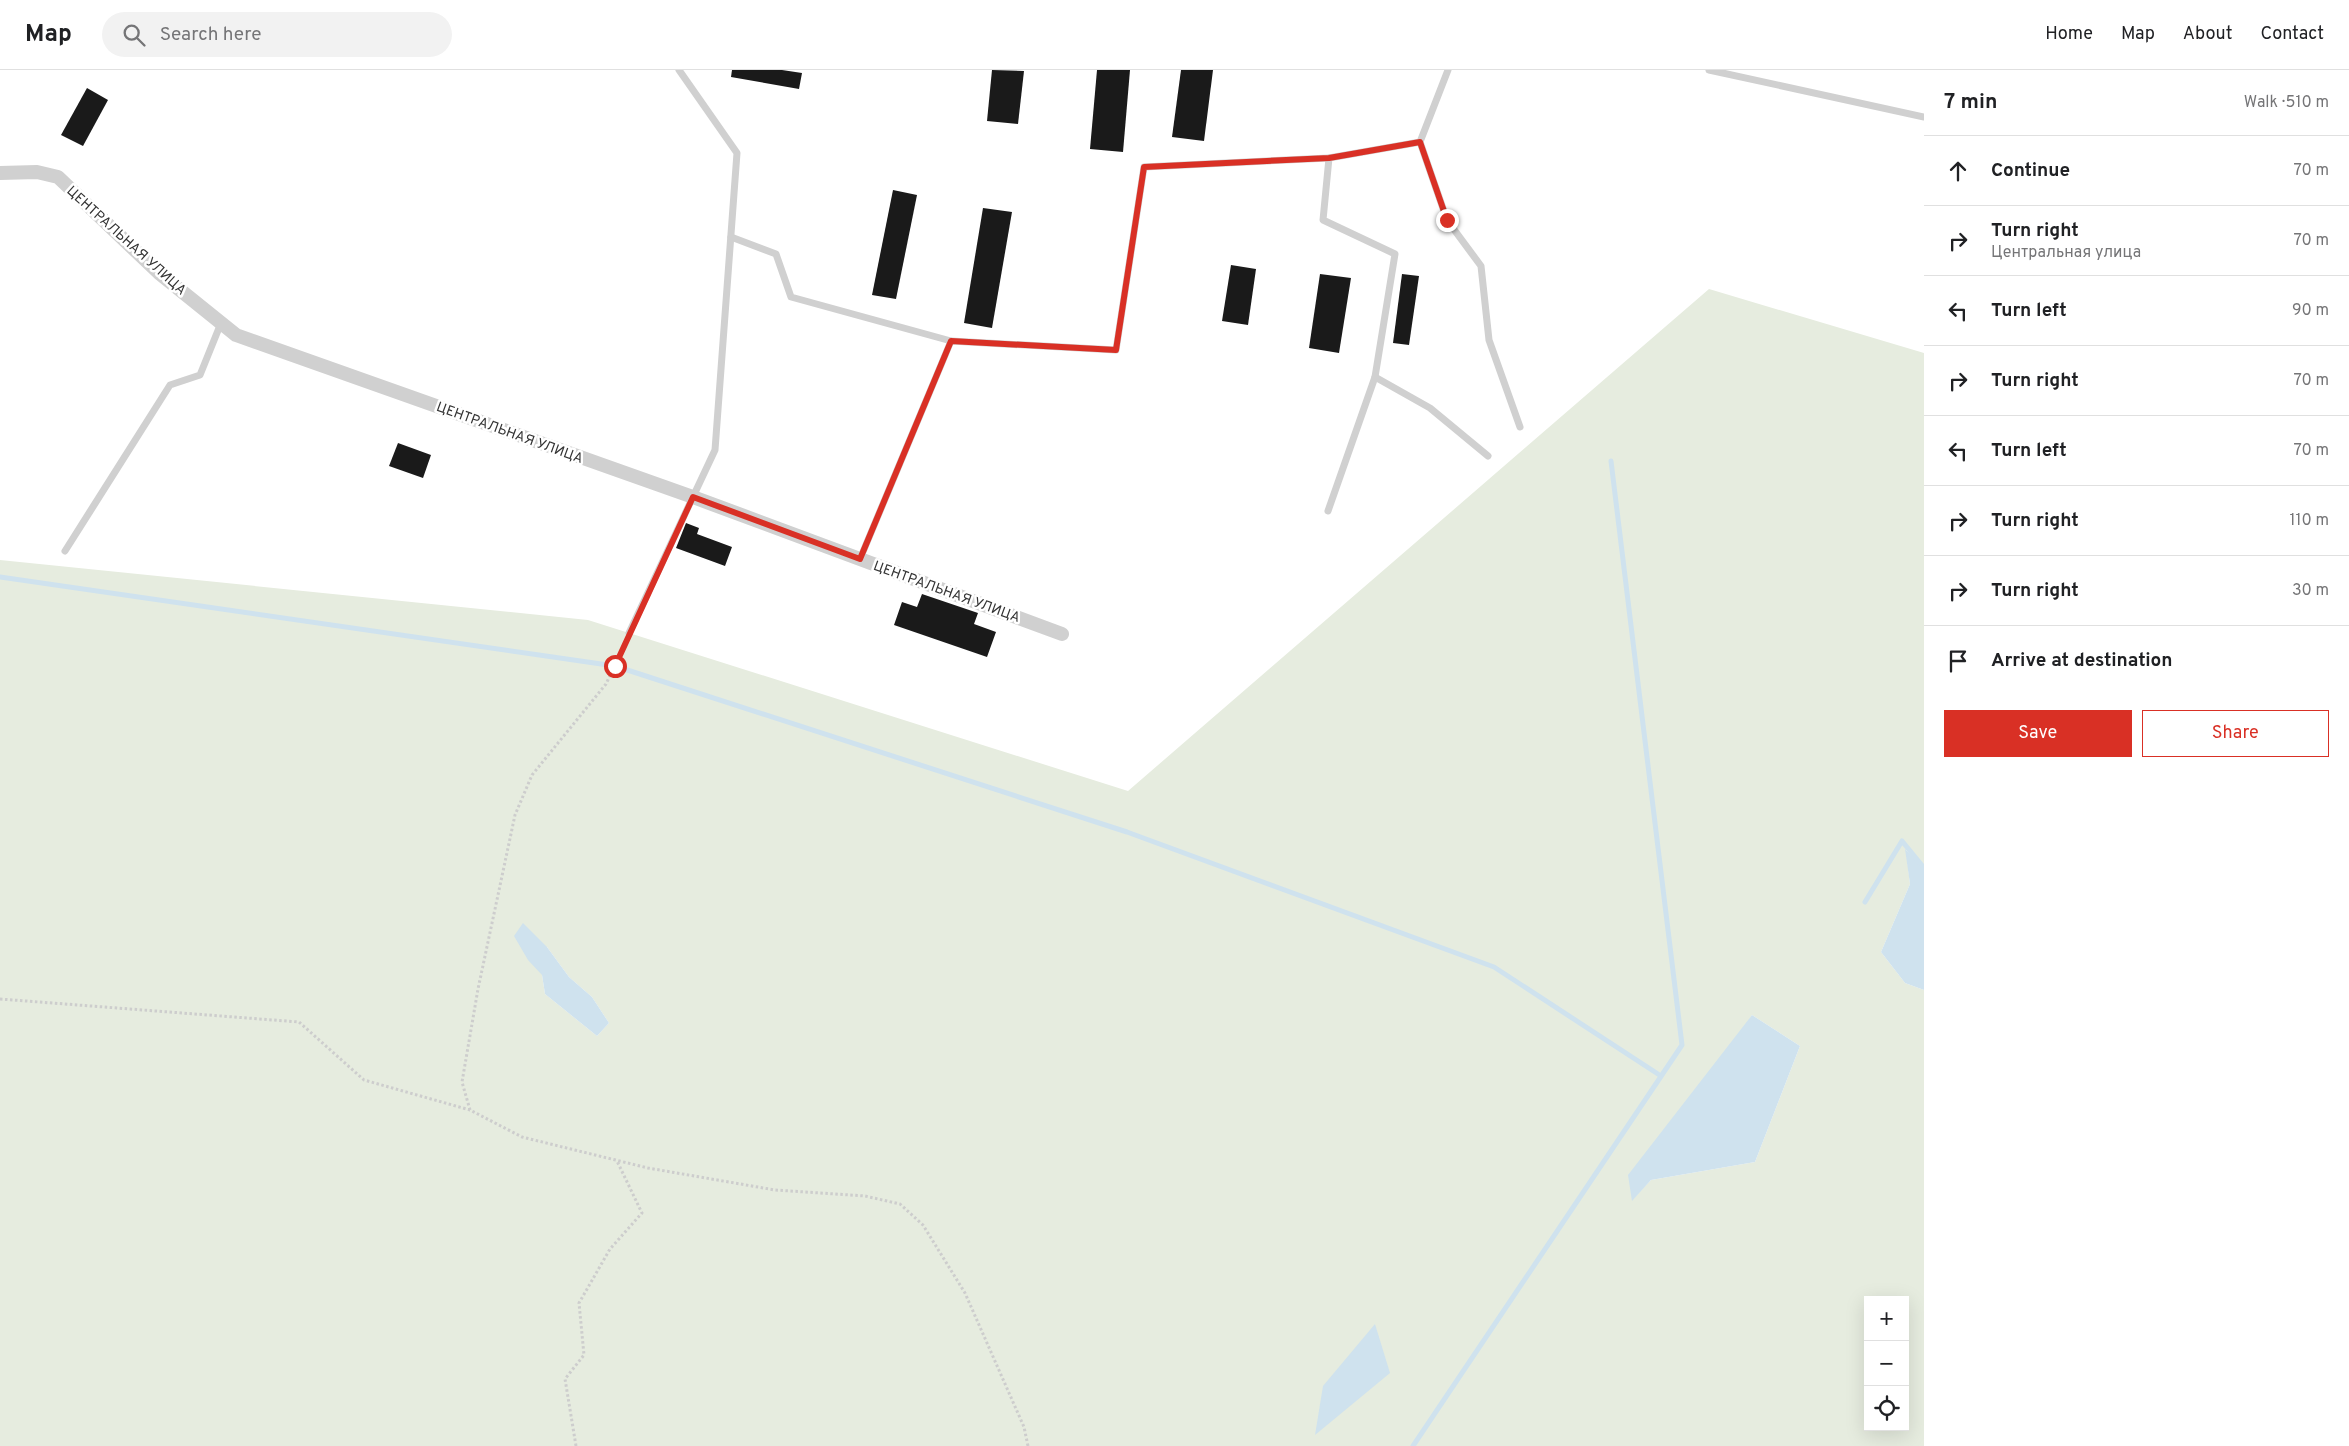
<!DOCTYPE html>
<meta charset="utf-8">
<style>
body{margin:0;font-family:Overpass,sans-serif;background:#f2f2f2;color:#202124}
.controls{position:absolute;right:15px;bottom:15px;display:grid;overflow:hidden;border-radius:0px;box-shadow:0 5px 20px #0002}
.controls button{width:45px;height:45px;display:grid;place-items:center;padding:0;border:0;border-bottom:1px solid #e0e0e0;background:#fff;color:#202124;font:25px sans-serif}
.stop{position:absolute;width:15px;height:15px;margin:-11px;border:4px solid #d93025;border-radius:50%;background:#fff}
.stop.end{background:#d93025;border-color:#fff;box-shadow:0 1px 5px #0008}
.list{margin:0;padding:0;list-style:none}
h2{display:flex;justify-content:space-between;align-items:center;height:65px;margin:0;padding:0 20px;font-size:21px}
h2 small{font-size:16px;font-weight:400;color:#757577}
.list li{display:grid;grid-template-columns:32px 1fr auto;gap:15px;align-items:center;box-sizing:border-box;height:70px;padding:0 20px;border-top:1px solid #e0e0e0}
.list b{display:block;font-size:19px;white-space:nowrap}
.list p{margin:0;font-size:16px;white-space:nowrap;color:#757577}
.list em{font-size:16px;font-style:normal;color:#757577}
.actions{display:flex;gap:10px;padding:15px 20px}
.actions a{flex:1;padding:11px 0;border:1px solid #d93025;border-radius:0px;text-align:center;font-size:18px;color:#d93025}
.actions .main{background:#d93025;color:#fff}
.icon{flex:none;width:28px;height:28px;fill:none;stroke:currentColor;stroke-width:2;stroke-linecap:round;stroke-linejoin:round}
.map{position:relative;flex:none;width:1924px;height:1376px;overflow:hidden}
header{display:flex;align-items:center;gap:30px;box-sizing:border-box;height:70px;padding:0 25px;background:#fff;border-bottom:1px solid #e0e0e0}
header strong{font-size:24px}
nav{display:flex;gap:28px;margin-inline-start:auto;font-size:18px}
.search{width:350px;height:45px;background:#f2f2f2;display:flex;align-items:center;gap:12px;box-sizing:border-box;padding:0 18px;border-radius:28px;color:#757577;font-size:19px}
main{display:flex}
aside{flex:1;background:#fff}
.map>svg:first-child{display:block}
.green{fill:#e6ecdf;fill-rule:evenodd}
.water{fill:#cfe2ee}
.lines{fill:none;stroke-linecap:round;stroke-linejoin:round}
.stream{stroke:#cfe2ee;stroke-width:5}
.building{fill:#1a1a1a}
.path{stroke:#cdcdcd;stroke-width:3;stroke-dasharray:2.5 2.5;stroke-linecap:butt}
.service{stroke:#d0d0d0;stroke-width:7}
.minor{stroke:#d0d0d0;stroke-width:14}
.route{stroke:#d93025;stroke-width:6}
.labels{text-anchor:middle;stroke-width:5;stroke-linejoin:round;paint-order:stroke}
.street-label{font-size:14px;fill:#333;stroke:#fff}
</style>
<header>
<strong>Map</strong>
<div class="search"><svg class="icon" aria-label="search" viewBox="0 0 24 24"><circle cx="10" cy="10" r="6"/><path d="M15 15l6 6"/></svg>Search here</div>
<nav><a>Home</a><a>Map</a><a>About</a><a>Contact</a></nav>
</header>
<main>
<div class="map">
<svg width="1924" height="1376" viewBox="0 0 1924 1376">
<rect width="100%" height="100%" fill="#fff"/>
<path class="green" d="M 1709,219 L 1924,283 L 1924,799 L 1906,780 L 1910,814 L 1881,882 L 1905,913 L 1924,920 L 1924,1376 L 0,1376 L 0,490 L 588,550 L 1128,721 ZM 547,877 L 569,907 L 592,927 L 609,953 L 597,966 L 545,924 L 542,905 ZM 1752,945 L 1800,976 L 1755,1092 L 1651,1110 L 1632,1130 ZM 1868,1230 L 1905,1230 L 1905,1357 L 1868,1357 Z"/>
<g class="water">
<polygon points="1905,779 1924,799 1924,920 1905,913 1881,882 1910,814"/>
<polygon points="523,853 547,877 569,907 592,927 609,953 597,966 545,924 542,905 528,890 514,866"/>
<polygon points="1752,945 1800,976 1755,1092 1651,1110 1632,1131 1628,1105"/>
<polygon points="1375,1254 1390,1303 1315,1365 1323,1316"/>
</g>
<g class="lines">
<g class="stream">
<polyline points="0,507 615,596 1127,762 1494,897 1661,1006"/>
<polyline points="1865,832 1902,771 1924,798"/>
<polyline points="1413,1376 1682,975 1611,391"/>
</g>
</g>
<g class="building">
<polygon points="732,0 782,0 802,3 799,19 731,7"/>
<polygon points="992,0 1024,1 1018,54 987,51"/>
<polygon points="1097,0 1130,0 1123,82 1090,79"/>
<polygon points="1181,0 1213,0 1204,71 1172,67"/>
<polygon points="87,18 108,30 83,76 61,65"/>
<polygon points="893,120 917,125 896,229 872,225"/>
<polygon points="983,138 1012,142 992,258 964,253"/>
<polygon points="1231,195 1256,199 1248,255 1222,251"/>
<polygon points="1320,204 1351,208 1339,283 1309,278"/>
<polygon points="1402,204 1419,206 1409,275 1393,273"/>
<polygon points="398,373 431,385 423,408 389,396"/>
<polygon points="686,453 699,458 697,464 732,477 725,496 676,478"/>
<polygon points="922,524 978,543 974,554 996,562 987,587 894,555 902,532 917,537"/>
</g>
<g class="lines">
<g class="path">
<polyline points="625,573 606,614 532,705 515,745 478,919 462,1012 470,1040 522,1067 648,1098 775,1120 865,1126 900,1134 923,1155 965,1223 1024,1357 1028,1376"/>
<polyline points="0,929 299,952 364,1010 470,1040"/>
<polyline points="576,1376 565,1309 584,1285 579,1233 610,1179 642,1143 617,1091"/>
</g>
<g class="service">
<polyline points="1709,0 1924,47"/>
<polyline points="1420,72 1447,150 1481,196 1489,270 1520,357"/>
<polyline points="731,167 776,184 791,227 951,271 860,489"/>
<polyline points="951,271 1116,280 1144,97 1329,88"/>
<polyline points="1375,307 1430,338 1488,386"/>
<polyline points="1328,441 1375,307 1395,184 1323,150 1329,88 1420,72 1448,0"/>
<polyline points="65,481 170,315 200,305 221,253"/>
<polyline points="629,563 715,380 737,83 679,0"/>
</g>
<polyline class="minor" points="0,103 37,102 58,107 159,203 236,265 693,427 1062,564"/>
</g>
<g class="lines">
<polyline class="route" points="615,596 693,427 860,489 951,271 1116,280 1144,97 1329,88 1420,72 1447,150"/>
</g>
<g class="labels">
<g class="street-label">
<text transform="translate(127 170) rotate(42)" y="5">ЦЕНТРАЛЬНАЯ УЛИЦА</text>
<text transform="translate(510 362) rotate(20)" y="5">ЦЕНТРАЛЬНАЯ УЛИЦА</text>
<text transform="translate(947 521) rotate(20)" y="5">ЦЕНТРАЛЬНАЯ УЛИЦА</text>
</g>
</g>
</svg>
<div class="controls">
<button>+</button>
<button>−</button>
<button><svg class="icon" aria-label="locate" viewBox="0 0 24 24"><circle cx="12" cy="12" r="6"/><path d="M12 2v4M12 18v4M2 12h4M18 12h4"/></svg></button>
</div>
<div class="stop" style="left:615px;top:596px"></div>
<div class="stop end" style="left:1447px;top:150px"></div>
</div>
<aside>
<h2>7 min<small>Walk · 510 m</small></h2>
<ul class="list">
<li><svg class="icon" aria-label="ahead" viewBox="0 0 24 24"><path d="M12 20V5M6 11l6-6 6 6"/></svg><div><b>Continue</b></div><em>70 m</em></li>
<li><svg class="icon" aria-label="right" viewBox="0 0 24 24"><path d="M7 20v-9h11M14 6l5 5-5 5"/></svg><div><b>Turn right</b><p>Центральная улица</p></div><em>70 m</em></li>
<li><svg class="icon" aria-label="left" viewBox="0 0 24 24"><path d="M17 20v-9H6M10 6l-5 5 5 5"/></svg><div><b>Turn left</b></div><em>90 m</em></li>
<li><svg class="icon" aria-label="right" viewBox="0 0 24 24"><path d="M7 20v-9h11M14 6l5 5-5 5"/></svg><div><b>Turn right</b></div><em>70 m</em></li>
<li><svg class="icon" aria-label="left" viewBox="0 0 24 24"><path d="M17 20v-9H6M10 6l-5 5 5 5"/></svg><div><b>Turn left</b></div><em>70 m</em></li>
<li><svg class="icon" aria-label="right" viewBox="0 0 24 24"><path d="M7 20v-9h11M14 6l5 5-5 5"/></svg><div><b>Turn right</b></div><em>110 m</em></li>
<li><svg class="icon" aria-label="right" viewBox="0 0 24 24"><path d="M7 20v-9h11M14 6l5 5-5 5"/></svg><div><b>Turn right</b></div><em>30 m</em></li>
<li><svg class="icon" aria-label="arrive" viewBox="0 0 24 24"><path d="M6 21V4h12l-3 4 3 4H6"/></svg><div><b>Arrive at destination</b></div></li>
</ul>
<div class="actions"><a class="main">Save</a><a>Share</a></div>
</aside>
</main>
